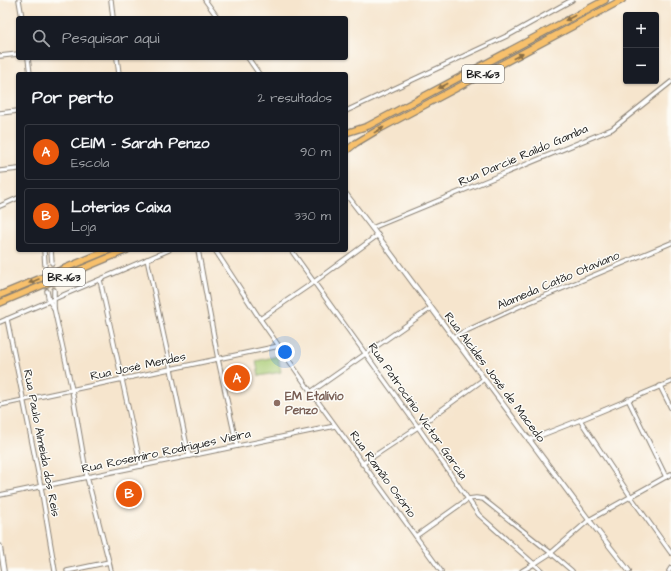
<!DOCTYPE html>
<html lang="pt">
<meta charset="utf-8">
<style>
body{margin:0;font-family:"Architects Daughter",sans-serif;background:#242831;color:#f1f3f6}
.controls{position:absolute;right:12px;top:12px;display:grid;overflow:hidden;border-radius:4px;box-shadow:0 1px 3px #0004}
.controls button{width:36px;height:36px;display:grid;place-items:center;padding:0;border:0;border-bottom:1px solid #363941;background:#171b24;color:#f1f3f6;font:20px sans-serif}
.you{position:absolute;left:285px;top:352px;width:14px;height:14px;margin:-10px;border:3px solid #fff;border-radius:50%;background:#1a73e8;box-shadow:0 0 0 6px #1a73e833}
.badge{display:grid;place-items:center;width:26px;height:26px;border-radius:50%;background:#ea580c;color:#fff;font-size:13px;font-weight:700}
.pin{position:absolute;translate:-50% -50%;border:2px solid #fff;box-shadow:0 1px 4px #0006}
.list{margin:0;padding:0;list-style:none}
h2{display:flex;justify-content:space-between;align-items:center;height:52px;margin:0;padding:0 16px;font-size:17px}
h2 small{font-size:13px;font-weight:400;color:#9ea1a6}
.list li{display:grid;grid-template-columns:26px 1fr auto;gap:12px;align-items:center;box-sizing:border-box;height:56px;margin:0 8px 8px;padding:0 8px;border:1px solid #363941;border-radius:4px}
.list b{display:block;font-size:15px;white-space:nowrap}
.list p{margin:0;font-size:13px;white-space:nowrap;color:#9ea1a6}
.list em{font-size:13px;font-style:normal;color:#9ea1a6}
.icon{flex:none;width:22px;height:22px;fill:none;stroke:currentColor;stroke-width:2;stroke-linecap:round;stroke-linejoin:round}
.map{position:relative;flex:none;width:671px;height:571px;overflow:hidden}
.search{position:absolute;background:#171b24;box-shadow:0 1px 3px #0004;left:16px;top:16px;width:332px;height:44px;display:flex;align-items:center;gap:10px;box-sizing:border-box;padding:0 14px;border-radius:4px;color:#9ea1a6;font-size:15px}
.panel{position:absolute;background:#171b24;box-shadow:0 1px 3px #0004;left:16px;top:72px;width:332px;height:180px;border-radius:4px}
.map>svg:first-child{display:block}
.green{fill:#a8ca72;stroke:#627347}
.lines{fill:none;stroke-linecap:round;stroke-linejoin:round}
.minor-tunnel{stroke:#cabdaa;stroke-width:3.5;stroke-dasharray:3.5 2;stroke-linecap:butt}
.minor-casing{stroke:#898074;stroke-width:5.5}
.tertiary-casing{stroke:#898074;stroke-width:6}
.trunk-casing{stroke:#898074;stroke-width:8}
.minor{stroke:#fff;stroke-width:3.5}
.tertiary{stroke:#fff;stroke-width:4}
.trunk{stroke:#f7c06c;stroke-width:5.5}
.oneway{fill:#8a6e44}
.education-dot{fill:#8d6e63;stroke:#fdfcf7;stroke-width:1.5}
.labels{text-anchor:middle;stroke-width:3;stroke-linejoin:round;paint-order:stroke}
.shield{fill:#fdfcf7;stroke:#605f5e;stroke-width:1}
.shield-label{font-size:11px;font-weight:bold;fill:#1c1c1c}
.street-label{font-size:12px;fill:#1c1c1c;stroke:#fdfcf7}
.education-label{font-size:12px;font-weight:bold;fill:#785e54;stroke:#fdfcf7;text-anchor:start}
</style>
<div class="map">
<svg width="671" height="571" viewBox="0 0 671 571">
<rect width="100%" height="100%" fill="#fdfcf7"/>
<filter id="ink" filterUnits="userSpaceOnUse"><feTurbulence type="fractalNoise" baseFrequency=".025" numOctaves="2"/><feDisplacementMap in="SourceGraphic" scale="8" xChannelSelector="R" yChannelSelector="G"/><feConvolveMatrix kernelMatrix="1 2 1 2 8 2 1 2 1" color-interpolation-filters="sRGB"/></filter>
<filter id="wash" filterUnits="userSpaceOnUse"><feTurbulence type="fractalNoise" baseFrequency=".012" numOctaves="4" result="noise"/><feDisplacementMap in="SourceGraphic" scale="16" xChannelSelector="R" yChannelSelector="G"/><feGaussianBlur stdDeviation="0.9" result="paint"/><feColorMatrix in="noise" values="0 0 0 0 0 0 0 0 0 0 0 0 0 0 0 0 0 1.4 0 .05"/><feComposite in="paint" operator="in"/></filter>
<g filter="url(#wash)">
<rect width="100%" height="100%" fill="#f6e5cd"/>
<polygon class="green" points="278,356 281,372 259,376 256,361"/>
</g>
<g filter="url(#ink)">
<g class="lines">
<g class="minor-tunnel">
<polyline points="52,263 54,290"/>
<polyline points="45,265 47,291"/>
</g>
<defs>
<g id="minor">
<polyline points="19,0 22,18"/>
<polyline points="111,0 113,18"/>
<polyline points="205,0 218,18"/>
<polyline points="0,56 18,54"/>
<polyline points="28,58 30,74"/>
<polyline points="117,58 119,74"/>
<polyline points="248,58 259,74"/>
<polyline points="346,111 511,34 572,0"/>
<polyline points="0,113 18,111"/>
<polyline points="0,171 18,169"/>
<polyline points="0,206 18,198"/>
<polyline points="372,228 612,129 671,82"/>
<polyline points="44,250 45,265"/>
<polyline points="51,250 52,263"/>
<polyline points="198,250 218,359 237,446"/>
<polyline points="215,250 260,319 311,392 441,571"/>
<polyline points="291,250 418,427 479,515 542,571"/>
<polyline points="147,259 171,369 189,456"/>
<polyline points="100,280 141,466"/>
<polyline points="54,290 54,308 72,390 87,477 109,562 111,571"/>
<polyline points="47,291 49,301 54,308"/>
<polyline points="7,319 41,487 55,571"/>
<polyline points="260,319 314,282 378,235"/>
<polyline points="0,322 169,250"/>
<polyline points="453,337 518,307 671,243"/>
<polyline points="660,386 671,408"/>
<polyline points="311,392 431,308"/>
<polyline points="628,399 666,477"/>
<polyline points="0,405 279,346"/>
<polyline points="580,420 631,497 671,553"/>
<polyline points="529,440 580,420 671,382"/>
<polyline points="362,464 418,427 484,379"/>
<polyline points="0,495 335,426"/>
<polyline points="416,536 468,499 476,498 483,499 551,553 572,571"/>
<polyline points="0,546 4,571"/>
<polyline points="67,571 109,562"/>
<polyline points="522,571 534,564 551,553 589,520 671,474"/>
<polyline points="669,571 671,568"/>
</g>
<polyline id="tertiary" points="346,194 372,228 589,520 629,571"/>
<g id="trunk">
<polyline points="346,133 368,126 605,0"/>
<polyline points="346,151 356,143 376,131 622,0"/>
<polyline points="0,295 109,250"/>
<polyline points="0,303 127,250"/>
</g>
</defs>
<use href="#minor" class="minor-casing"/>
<use href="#tertiary" class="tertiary-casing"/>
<use href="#trunk" class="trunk-casing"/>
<use href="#minor" class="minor"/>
<use href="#tertiary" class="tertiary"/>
<use href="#trunk" class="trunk"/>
</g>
<defs><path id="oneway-solid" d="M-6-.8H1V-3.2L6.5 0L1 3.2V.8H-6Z"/></defs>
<g class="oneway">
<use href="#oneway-solid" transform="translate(570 18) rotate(152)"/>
<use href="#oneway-solid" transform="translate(518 56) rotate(-28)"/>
<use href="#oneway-solid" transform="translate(443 86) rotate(152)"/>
<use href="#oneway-solid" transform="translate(379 130) rotate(-29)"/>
<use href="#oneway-solid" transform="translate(34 281) rotate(157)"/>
</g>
</g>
<circle class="education-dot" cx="277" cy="403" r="4"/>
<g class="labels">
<g class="shield">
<rect x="462" y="65" width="42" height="18" rx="3"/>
<rect x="43" y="268" width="42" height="18" rx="3"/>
</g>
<g class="shield-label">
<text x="483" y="78">BR-163</text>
<text x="64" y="281">BR-163</text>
</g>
<g class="street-label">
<text transform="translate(523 155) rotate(-23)" y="4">Rua Darcie Raildo Gamba</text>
<text transform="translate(558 280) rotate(-23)" y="4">Alameda Catão Otaviano</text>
<text transform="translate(138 366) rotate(-12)" y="4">Rua José Mendes</text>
<text transform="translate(495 377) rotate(53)" y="4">Rua Alcídes José de Macedo</text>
<text transform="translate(418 411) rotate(55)" y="4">Rua Patrocinio Victor Garcia</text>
<text transform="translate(42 443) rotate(79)" y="4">Rua Paulo Almeida dos Reis</text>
<text transform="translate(166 451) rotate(-12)" y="4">Rua Rosemiro Rodrigues Vieira</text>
<text transform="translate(383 474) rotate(54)" y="4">Rua Ramão Osório</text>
</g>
<g class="education-label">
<text x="285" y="400">EM Etalívio<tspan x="285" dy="14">Penzo</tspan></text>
</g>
</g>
</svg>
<div class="controls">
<button>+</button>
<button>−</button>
</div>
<div class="you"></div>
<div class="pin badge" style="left:237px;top:378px">A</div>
<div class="pin badge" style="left:129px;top:494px">B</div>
<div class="search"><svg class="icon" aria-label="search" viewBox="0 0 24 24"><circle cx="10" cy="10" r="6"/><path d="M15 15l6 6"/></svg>Pesquisar aqui</div>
<section class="panel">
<h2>Por perto<small>2 resultados</small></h2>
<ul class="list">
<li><span class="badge">A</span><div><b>CEIM - Sarah Penzo</b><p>Escola</p></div><em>90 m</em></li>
<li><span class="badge">B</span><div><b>Loterias Caixa</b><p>Loja</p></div><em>330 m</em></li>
</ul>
</section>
</div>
